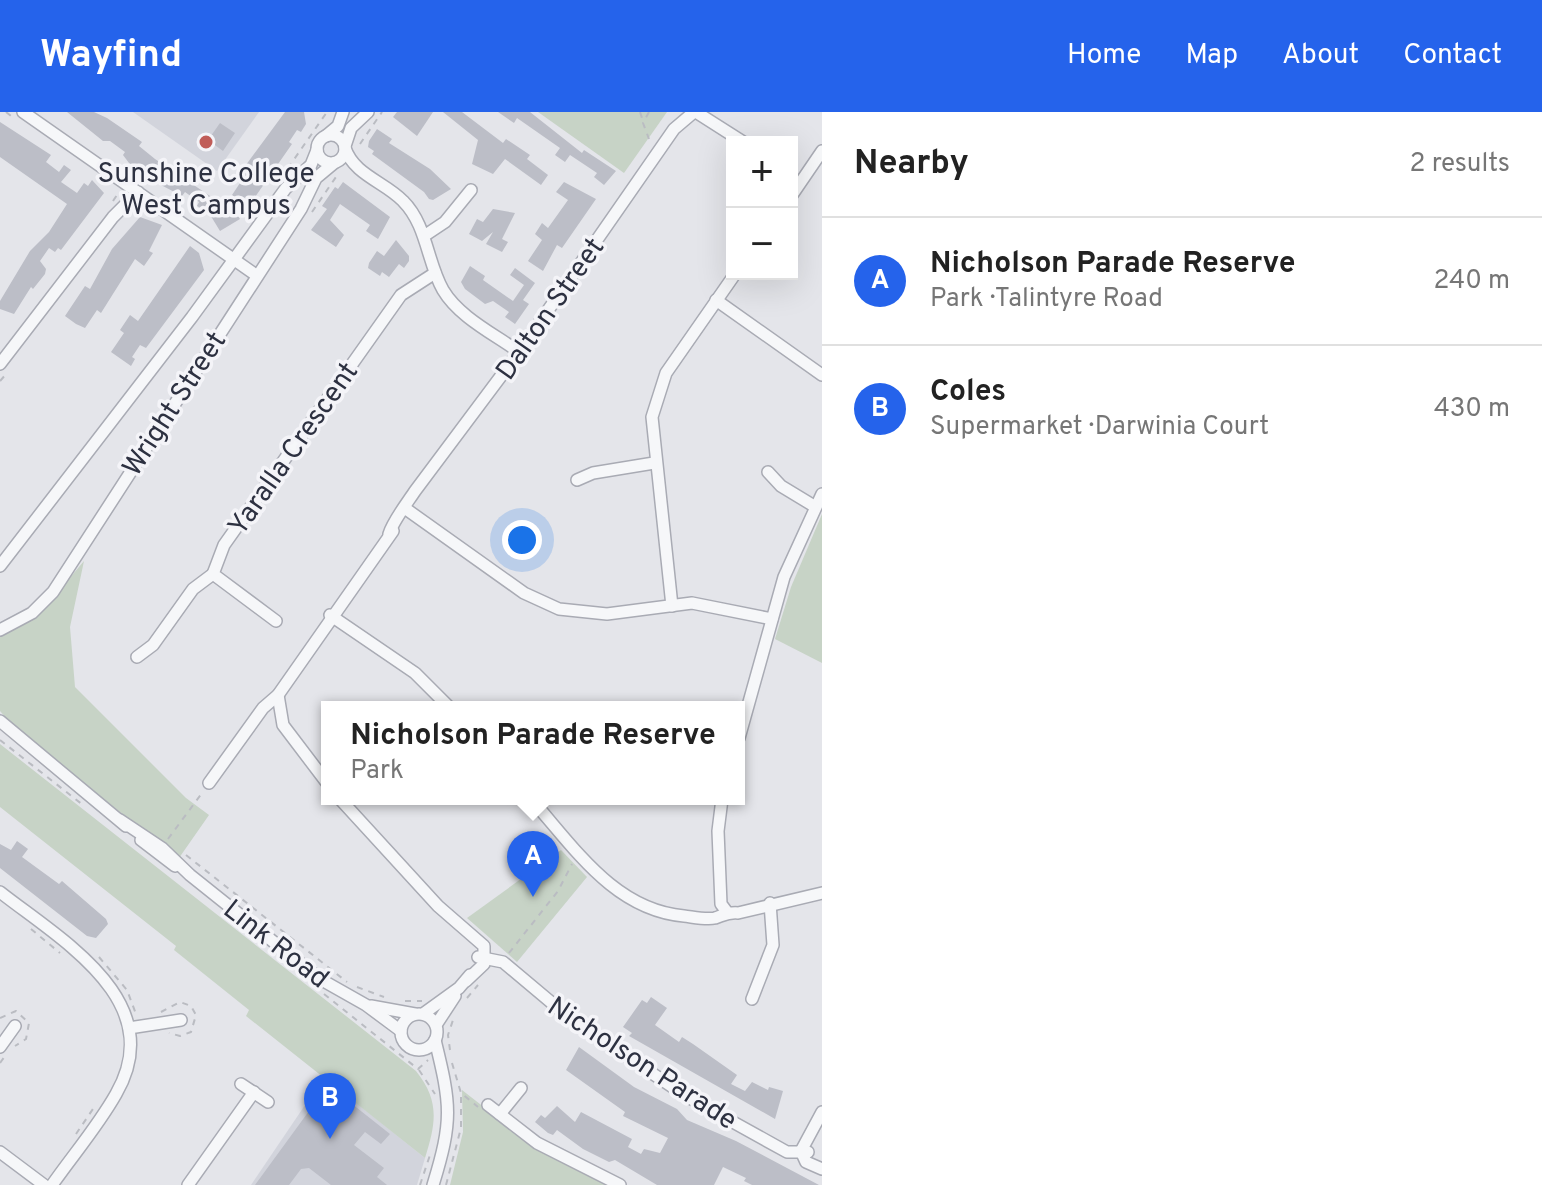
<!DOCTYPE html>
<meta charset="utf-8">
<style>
body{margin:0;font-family:Overpass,sans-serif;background:#f6f6f6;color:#222}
.controls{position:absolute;right:24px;top:24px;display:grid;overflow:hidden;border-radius:0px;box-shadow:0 8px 32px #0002}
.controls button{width:72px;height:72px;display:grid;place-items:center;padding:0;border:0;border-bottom:2px solid #e0e0e0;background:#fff;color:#222;font:40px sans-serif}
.you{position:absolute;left:522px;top:428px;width:28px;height:28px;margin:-20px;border:6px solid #fff;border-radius:50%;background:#1a73e8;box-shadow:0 0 0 12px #1a73e833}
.badge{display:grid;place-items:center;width:52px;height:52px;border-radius:50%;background:#2563eb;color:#fff;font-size:26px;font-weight:700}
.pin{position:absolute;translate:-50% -66px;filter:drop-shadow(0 2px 4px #0008)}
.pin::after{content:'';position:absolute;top:42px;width:28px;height:24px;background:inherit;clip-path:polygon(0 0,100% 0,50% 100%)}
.popup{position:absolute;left:321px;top:589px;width:424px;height:104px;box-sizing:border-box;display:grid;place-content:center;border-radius:0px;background:#fff;filter:drop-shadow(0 2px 6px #0005);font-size:26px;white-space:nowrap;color:#767676}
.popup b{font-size:30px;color:#222}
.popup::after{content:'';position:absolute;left:50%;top:100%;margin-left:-16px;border:16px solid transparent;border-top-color:#fff}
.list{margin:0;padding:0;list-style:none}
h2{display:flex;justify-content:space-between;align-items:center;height:104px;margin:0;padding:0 32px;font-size:34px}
h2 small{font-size:26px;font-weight:400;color:#767676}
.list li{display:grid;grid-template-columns:52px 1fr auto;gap:24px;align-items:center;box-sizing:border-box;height:128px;padding:0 32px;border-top:2px solid #e0e0e0}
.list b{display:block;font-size:30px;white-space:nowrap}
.list p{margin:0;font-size:26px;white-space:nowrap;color:#767676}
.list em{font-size:26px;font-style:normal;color:#767676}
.map{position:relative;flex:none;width:822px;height:1073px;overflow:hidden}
header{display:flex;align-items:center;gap:48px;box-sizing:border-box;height:112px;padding:0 40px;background:#2563eb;color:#fff}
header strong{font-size:38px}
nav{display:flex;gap:44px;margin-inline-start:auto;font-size:28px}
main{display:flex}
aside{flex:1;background:#fff}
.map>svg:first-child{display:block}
.built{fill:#d2d4dc}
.green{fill:#c7d3c6}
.building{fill:#bcbec7}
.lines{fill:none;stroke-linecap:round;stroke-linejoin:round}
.minor-casing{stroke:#a9abb4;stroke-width:14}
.path{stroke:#babcc2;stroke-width:2;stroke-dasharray:6 6;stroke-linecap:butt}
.minor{stroke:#f6f7f9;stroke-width:11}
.poi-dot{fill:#c05c58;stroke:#f4f4f8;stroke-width:3}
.labels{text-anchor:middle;stroke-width:7;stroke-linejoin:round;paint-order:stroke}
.poi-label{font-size:28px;fill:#2d3141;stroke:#f4f4f8}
.street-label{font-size:28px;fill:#2d3141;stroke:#f4f4f8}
</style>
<header>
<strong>Wayfind</strong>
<nav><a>Home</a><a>Map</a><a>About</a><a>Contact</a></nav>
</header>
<main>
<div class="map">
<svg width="822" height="1073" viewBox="0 0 822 1073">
<rect width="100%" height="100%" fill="#e4e5ea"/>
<g class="built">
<polygon points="133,0 259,0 217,59"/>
<polygon points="324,965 425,1046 417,1073 251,1073"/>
</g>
<g class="green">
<polygon points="538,0 667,0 624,61"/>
<polygon points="822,402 822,551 775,527 791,475"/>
<polygon points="84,449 70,515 75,575 186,686 209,703 179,746 21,623 0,599 0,525 41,500"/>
<path d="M 0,632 L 416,959 C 440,989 436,1011 425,1046 L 246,904 L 249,898 L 174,838 L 176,834 L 0,695 Z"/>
<polygon points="561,738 587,765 517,850 467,806"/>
<polygon points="462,978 535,1035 611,1073 450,1073 463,1020"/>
</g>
<g class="building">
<polygon points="67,0 94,0 107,6 142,30 139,34 155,47 216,88 224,100 232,95 240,107 220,119 209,101 197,94 199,90 185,80 182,84 161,73 163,69 129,51 123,43 125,40 110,29 103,29"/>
<polygon points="285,0 304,0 306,12 301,20 297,18 289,30 292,32 248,95 232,83 244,65 240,61"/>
<polygon points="397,0 433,0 417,24 393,5"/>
<polygon points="443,0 462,0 503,31 506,27 530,43 527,47 548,63 541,73 505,47 493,62 472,52 478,28"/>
<polygon points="498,0 530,0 582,41 584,38 616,59 604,73 594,65 597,61 570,43 565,50 555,43 560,36 517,6 514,11"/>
<polygon points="0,10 51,43 46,50 59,60 64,53 71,58 61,70 77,81 84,71 88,74 92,68 104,81 61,138 58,136 55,140 49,136 40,149 46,157 45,162 33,177 31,175 14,202 0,197 0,189 30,139 49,120 67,92 0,45"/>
<polygon points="220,11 235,21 223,39 208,28"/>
<polygon points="377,17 392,27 389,31 430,57 451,77 433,88 429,87 424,80 372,42 374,39 368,35 369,29"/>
<polygon points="343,70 390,105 378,127 366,119 370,113 340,92 330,108 344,123 336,135 311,118 327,97 322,94 335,75 338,77"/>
<polygon points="564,70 596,87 562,136 557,133 543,159 528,149 542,128 535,122 542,111 548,116 568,88 556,80"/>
<polygon points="493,97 515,101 502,127 508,130 502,140 486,132 493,120 482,129 469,122 477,107 483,110"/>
<polygon points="140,105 162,113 149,139 153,141 144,154 135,147 101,201 97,198 85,216 76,212 65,204 85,174 90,177 112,137"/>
<polygon points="396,128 409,144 409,149 404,156 399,152 389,165 382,160 380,164 368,156 369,151 377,139 384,144"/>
<polygon points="190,134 199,141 204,158 146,236 140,233 132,245 135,247 131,254 111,240 124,221 120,218 130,203 138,209"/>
<polygon points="470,154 485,164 483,168 513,189 524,173 510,163 515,156 535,171 523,188 529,192 515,212 505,205 509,200 493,189 485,192 465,177 461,170"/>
<polygon points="17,729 28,737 22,745 59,772 62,769 106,807 108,812 96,826 87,824 0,756 0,732 11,738"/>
<polygon points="651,885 667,896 655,913 679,930 682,925 693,932 737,963 731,972 745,979 752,970 768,978 769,975 783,979 775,1007 629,924 632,921 623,915 642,888 647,891"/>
<polygon points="579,935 634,975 677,997 687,1008 736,1029 819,1073 752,1073 744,1069 746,1066 723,1055 714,1073 657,1073 615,1048 609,1050 583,1037 557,1018 553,1023 548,1021 535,1010 541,1003 545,1006 557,994 575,1010 581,1000 632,1027 628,1035 641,1042 644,1037 660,1041 668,1026 623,1004 625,1000 566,958"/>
<polygon points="328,973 390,1022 381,1032 365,1020 354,1033 384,1056 377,1065 387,1073 331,1073 309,1056 301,1057 289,1073 255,1073"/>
</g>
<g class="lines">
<defs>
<g id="minor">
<polyline points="23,0 256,163"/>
<polyline points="696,0 743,30"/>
<circle cx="331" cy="37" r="14"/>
<polyline points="326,24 338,14 343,0"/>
<polyline points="345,34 351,16 368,0"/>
<path d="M 345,36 C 354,63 385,70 403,89 C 427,113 427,150 443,178 C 459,205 494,222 519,240"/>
<polyline points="792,83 822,39"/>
<polyline points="424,124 445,110 471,78"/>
<polyline points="716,188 822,263"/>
<polyline points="0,252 113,105 138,80"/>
<polyline points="768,360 781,374 814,394"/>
<polyline points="577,368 593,361 654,351"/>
<polyline points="406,397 524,481 559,497 607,502 692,491 772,507"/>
<path d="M 389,422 C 393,409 407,391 415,379 L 519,240 L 674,17 L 694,0"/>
<polyline points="0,454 192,205 286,76 311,53 317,38"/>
<polyline points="672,494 652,305 666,261 735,162"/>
<polyline points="330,503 415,561 449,595"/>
<polyline points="276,509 213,462 224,433 401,183 435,161"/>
<polyline points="0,518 32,501 53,480 301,97 316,66 334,51"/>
<polyline points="137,545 153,533 193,477 213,462"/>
<polyline points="278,583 283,613 327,671"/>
<polyline points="0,609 126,714"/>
<polyline points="739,626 784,465 822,382"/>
<polyline points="209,671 263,596 278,583 393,419"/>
<polyline points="340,687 438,794 484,834 484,852 466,869"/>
<path d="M 531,687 C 574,735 614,798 684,804 C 693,805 706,808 715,806 C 724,803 728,800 738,801 L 822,781"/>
<polyline points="722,687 718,719 721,792 727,800"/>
<polyline points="120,708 162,736 190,763 320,867 366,893 401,919"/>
<polyline points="141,728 175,754"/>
<path d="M 0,780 C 61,828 170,889 116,982 C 98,1014 73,1043 52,1073"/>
<polyline points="478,845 503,850 571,907 686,984 787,1040 808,1040"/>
<polyline points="752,887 773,833 770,791"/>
<polyline points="371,894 415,902"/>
<circle cx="419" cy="920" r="18"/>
<polyline points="423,902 459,876 470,863"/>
<polyline points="436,913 455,884"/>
<polyline points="129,916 181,908"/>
<polyline points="0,935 15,914"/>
<polyline points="241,972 268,990"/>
<polyline points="488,993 537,1031 620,1073"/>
<polyline points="822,1000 801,1039 806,1050 822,1057"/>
<polyline points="500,1002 521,976"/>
<polyline points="0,1040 44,1073"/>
<polyline points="188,1073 254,980"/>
<path d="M 433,1073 C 453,1008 451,993 435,928"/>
</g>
</defs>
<use href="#minor" class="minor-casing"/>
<g class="path">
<polyline points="6,0 15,7"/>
<polyline points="640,0 643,9"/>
<polyline points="649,0 643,11 649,27"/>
<polyline points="360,32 382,0"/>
<polyline points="281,66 327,0"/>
<polyline points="113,89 117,83"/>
<polyline points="312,100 338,62"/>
<polyline points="0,269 7,261"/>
<polyline points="0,628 83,693"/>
<polyline points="168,727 202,681"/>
<polyline points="186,743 347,870"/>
<polyline points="31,817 60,841"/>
<polyline points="509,841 558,779 572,752"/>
<polyline points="99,845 127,878 136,902"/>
<polyline points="357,875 384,885"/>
<polyline points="324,882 418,957 428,948"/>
<polyline points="467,886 478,873"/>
<polyline points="405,889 422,889"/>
<polyline points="161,900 180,890 191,894 196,903 191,920 180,924 169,921"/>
<polyline points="0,906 16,899 29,911 26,927 15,934"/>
<polyline points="450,938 448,923 453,908"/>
<polyline points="0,951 5,944"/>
<polyline points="452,951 461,981 478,995"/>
<polyline points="419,958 435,982"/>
<polyline points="76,1022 95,994"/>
<polyline points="420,1073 430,1043"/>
<polyline points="446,1073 461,1016 461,981"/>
</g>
<use href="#minor" class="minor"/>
</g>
<circle class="poi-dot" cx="206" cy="30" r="8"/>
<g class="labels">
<g class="poi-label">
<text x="206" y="70">Sunshine College<tspan x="206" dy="32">West Campus</tspan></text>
</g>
<g class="street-label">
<text transform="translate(549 196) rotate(-55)" y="10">Dalton Street</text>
<text transform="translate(173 291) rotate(-57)" y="10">Wright Street</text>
<text transform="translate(292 336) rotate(-55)" y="10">Yaralla Crescent</text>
<text transform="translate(277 831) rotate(38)" y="10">Link Road</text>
<text transform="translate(643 950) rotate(33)" y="10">Nicholson Parade</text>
</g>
</g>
</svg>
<div class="controls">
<button>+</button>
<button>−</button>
</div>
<div class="you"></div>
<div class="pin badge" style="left:533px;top:785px">A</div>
<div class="popup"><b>Nicholson Parade Reserve</b>Park</div>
<div class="pin badge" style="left:330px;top:1027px">B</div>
</div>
<aside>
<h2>Nearby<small>2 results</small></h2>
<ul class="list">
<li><span class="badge">A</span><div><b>Nicholson Parade Reserve</b><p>Park · Talintyre Road</p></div><em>240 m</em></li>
<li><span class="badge">B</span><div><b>Coles</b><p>Supermarket · Darwinia Court</p></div><em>430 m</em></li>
</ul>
</aside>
</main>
